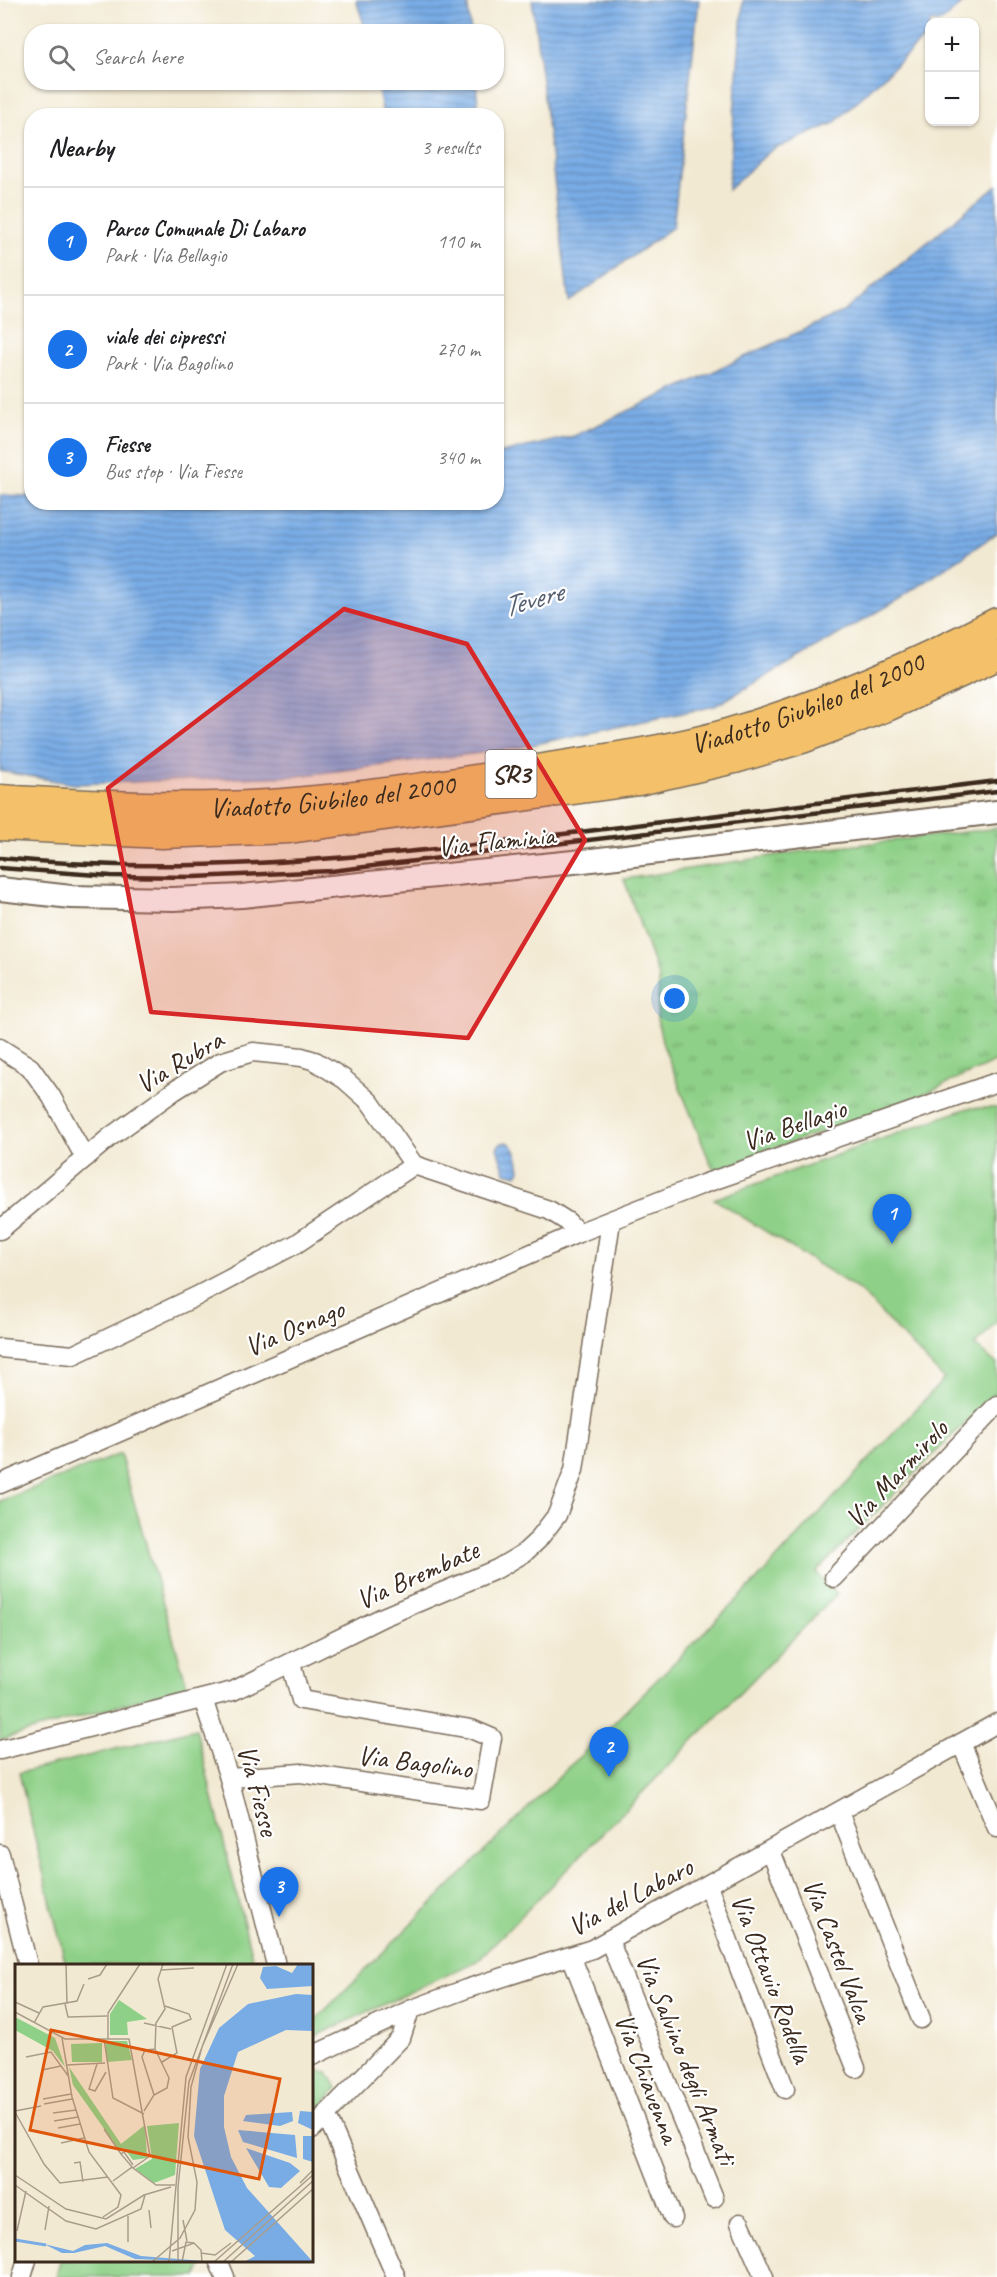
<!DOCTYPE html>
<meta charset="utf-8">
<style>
body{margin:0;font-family:Caveat,sans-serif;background:#f2f2f2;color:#202124}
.controls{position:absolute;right:18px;top:18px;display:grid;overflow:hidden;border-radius:12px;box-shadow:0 2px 4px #0004}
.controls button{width:54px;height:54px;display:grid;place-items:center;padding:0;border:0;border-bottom:2px solid #e0e0e0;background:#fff;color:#202124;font:30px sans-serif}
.you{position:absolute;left:675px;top:999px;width:21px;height:21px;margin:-15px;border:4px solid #fff;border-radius:50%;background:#1a73e8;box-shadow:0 0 0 9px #1a73e833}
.badge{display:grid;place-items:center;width:39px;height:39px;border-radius:50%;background:#1a73e8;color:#fff;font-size:20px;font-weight:700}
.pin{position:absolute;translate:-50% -50px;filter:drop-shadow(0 2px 3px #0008)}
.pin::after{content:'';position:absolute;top:32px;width:21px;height:18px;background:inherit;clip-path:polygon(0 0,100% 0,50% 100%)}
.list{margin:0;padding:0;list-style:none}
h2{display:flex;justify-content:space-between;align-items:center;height:78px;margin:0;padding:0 24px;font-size:26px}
h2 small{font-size:20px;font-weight:400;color:#757577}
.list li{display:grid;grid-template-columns:39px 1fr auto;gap:18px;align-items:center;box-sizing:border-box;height:108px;padding:0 24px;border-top:2px solid #e0e0e0}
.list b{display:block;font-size:22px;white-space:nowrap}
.list p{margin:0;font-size:20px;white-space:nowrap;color:#757577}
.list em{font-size:20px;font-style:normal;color:#757577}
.icon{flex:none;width:33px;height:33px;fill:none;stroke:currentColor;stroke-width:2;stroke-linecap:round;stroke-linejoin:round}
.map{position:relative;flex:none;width:997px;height:2277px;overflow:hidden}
.search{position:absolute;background:#fff;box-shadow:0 2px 4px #0004;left:24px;top:24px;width:480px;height:66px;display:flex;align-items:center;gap:15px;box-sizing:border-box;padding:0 21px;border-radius:24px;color:#757577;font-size:22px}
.panel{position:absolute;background:#fff;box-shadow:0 2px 4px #0004;left:24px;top:108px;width:480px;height:402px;border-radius:24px}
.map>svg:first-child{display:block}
.grass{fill:url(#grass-tufts);stroke:#647d52;stroke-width:1.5}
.park{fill:#8ed087;stroke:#647d52;stroke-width:1.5}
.water{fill:url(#water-rules);stroke:#5a6b82;stroke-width:1.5}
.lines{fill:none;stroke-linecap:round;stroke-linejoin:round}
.minor-casing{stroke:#7b6d5d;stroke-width:21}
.tertiary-casing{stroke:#7b6d5d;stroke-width:26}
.trunk-casing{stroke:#7b6d5d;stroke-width:33}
.minor{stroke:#fff;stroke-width:18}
.tertiary{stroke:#fff;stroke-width:22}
.trunk{stroke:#f4c16a;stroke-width:30}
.rail{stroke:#3b2a1e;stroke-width:4.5}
.marked{fill:#d62828;fill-opacity:0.2;stroke:#d62828;stroke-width:4.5;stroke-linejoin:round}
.labels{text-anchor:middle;stroke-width:4.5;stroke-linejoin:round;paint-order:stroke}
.shield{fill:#fff;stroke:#766a62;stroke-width:1.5}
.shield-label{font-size:27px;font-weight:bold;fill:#3b2a1e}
.street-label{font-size:28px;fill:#3b2a1e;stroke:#fff}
.water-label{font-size:30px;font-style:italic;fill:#545e6e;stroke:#fff}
.inset-river{fill:none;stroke:#79ace5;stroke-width:3}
.inset-road{fill:none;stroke:#a99d8a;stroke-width:1.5}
.view{fill:#df570d;fill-opacity:0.15;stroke:#df570d;stroke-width:3}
.inset-edge{fill:none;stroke:#3b2a1e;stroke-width:3}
</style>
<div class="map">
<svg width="997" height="2277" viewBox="0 0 997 2277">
<defs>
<pattern id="grass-tufts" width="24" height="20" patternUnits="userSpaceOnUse" patternTransform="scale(1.5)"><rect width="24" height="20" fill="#8ed087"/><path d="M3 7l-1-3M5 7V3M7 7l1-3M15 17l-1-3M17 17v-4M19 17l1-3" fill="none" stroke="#75a96e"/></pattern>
<pattern id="water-rules" width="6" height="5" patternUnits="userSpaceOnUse" patternTransform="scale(1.5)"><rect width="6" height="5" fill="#79ace5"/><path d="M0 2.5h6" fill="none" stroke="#648cb9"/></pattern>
</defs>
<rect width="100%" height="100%" fill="#fff"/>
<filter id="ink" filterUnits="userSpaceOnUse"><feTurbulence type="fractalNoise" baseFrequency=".0167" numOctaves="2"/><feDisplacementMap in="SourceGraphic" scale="12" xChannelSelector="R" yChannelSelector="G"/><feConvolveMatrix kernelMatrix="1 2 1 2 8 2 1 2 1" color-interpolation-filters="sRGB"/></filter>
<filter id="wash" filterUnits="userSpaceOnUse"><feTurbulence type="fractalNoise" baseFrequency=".008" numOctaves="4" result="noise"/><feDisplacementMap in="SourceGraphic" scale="24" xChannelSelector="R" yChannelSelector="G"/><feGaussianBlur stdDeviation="1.35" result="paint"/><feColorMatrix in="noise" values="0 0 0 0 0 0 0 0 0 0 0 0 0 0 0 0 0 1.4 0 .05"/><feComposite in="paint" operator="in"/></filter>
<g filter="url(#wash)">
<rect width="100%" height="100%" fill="#f2e9d2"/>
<polygon class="grass" points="997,828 997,1061 917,1097 717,1170 711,1165 663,1045 657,1019 659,979 624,879 790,853"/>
<g class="park">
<polygon points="968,1108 997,1108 997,1321 975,1345 997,1364 997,1391 816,1572 837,1594 477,1961 316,2036 312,2033 312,2023 757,1580 944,1379 859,1290 714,1199"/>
<polygon points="120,1454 187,1686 0,1740 0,1501"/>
<polygon points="196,1729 254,1965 66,1965 19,1773"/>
<polygon points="312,2070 328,2072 337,2088 312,2118"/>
<polygon points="60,2261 60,2260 203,2261 197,2277 56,2277"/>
</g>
<g class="water">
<polygon points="356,0 467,0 471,31 366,31"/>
<polygon points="532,0 699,0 673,227 569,302"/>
<polygon points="743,0 966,0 941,22 930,22 929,34 834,123 770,151 728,190"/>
<polygon points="377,83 476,83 479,115 383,115"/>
<polygon points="997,185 997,533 900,599 715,706 512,749 297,776 74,784 0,771 0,495 31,496 32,502 278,506 291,502 496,502 497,454 574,436 844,311"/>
<path d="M 508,1142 C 517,1148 519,1160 520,1170 L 517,1175 L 505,1172 L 497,1148 L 501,1143 Z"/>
</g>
</g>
<g filter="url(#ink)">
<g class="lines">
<defs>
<g id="minor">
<polyline points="0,1048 30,1067 51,1096 85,1158"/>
<polyline points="0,1230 110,1137 174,1091 220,1062 253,1052 302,1057 315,1061 344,1079 370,1102 414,1165 549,1210 568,1222 578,1233"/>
<polyline points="0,1348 73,1355 197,1296 296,1244 414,1165"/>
<polyline points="0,1484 578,1233 703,1184 997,1082"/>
<polyline points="834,1578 997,1405"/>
<polyline points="203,1699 229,1778 276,1965"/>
<polyline points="961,1743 997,1828"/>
<polyline points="0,1750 233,1691 383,1617 497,1569 524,1553 537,1541 557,1515 574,1470 611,1221"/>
<polyline points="229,1778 301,1773 481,1800 492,1738 471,1729 301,1700 291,1664"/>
<polyline points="839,1812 921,2019"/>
<polyline points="771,1851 856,2068"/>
<polyline points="0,1854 28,1965"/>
<polyline points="708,1886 785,2089"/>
<polyline points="609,1940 714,2198"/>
<polyline points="572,1958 673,2218"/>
<polyline points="312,2056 410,2010 466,1989 592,1949 997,1723"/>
<polyline points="326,2114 396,2277"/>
<polyline points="312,2129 401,2038 410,2010"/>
<polyline points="740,2223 764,2277"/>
<polyline points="218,2260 225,2277"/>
<polyline points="22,2277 27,2260"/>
</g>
<polyline id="tertiary" points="0,889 71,897 173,899 242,896 583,861 997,812"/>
<g id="trunk">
<path id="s1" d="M 0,800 C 89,806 178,810 268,805 C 360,799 452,784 544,769 C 603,759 663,752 721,736 C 817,708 908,669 997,623"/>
<polyline points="0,825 162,833 289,828 639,780 735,758 802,738 889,705 997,655"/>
</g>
</defs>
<use href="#minor" class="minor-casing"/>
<use href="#tertiary" class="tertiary-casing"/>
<use href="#trunk" class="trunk-casing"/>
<use href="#minor" class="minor"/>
<use href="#tertiary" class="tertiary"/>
<use href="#trunk" class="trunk"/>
<g class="rail">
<polyline points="547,836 997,781"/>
<path d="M 0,858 C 172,875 341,860 511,841"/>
<polyline points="0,868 111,876 194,877 331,871 997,791"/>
</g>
</g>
</g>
<path class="marked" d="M 344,609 L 467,644 L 585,840 L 468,1038 L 151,1012 L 108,788 Z"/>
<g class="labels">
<rect class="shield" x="485.5" y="750" width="51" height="48" rx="4.5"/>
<g class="shield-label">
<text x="511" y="783">SR3</text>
</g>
<g class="street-label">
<text dy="10" stroke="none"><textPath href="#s1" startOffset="819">Viadotto Giubileo del 2000</textPath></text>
<text dy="10" stroke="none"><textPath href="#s1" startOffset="333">Viadotto Giubileo del 2000</textPath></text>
<text transform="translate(496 840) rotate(-6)" y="10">Via Flaminia</text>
<text transform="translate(179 1061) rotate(-31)" y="10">Via Rubra</text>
<text transform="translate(794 1124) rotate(-19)" y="10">Via Bellagio</text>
<text transform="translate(294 1327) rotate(-23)" y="10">Via Osnago</text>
<text transform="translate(896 1473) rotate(-47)" y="10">Via Marmirolo</text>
<text transform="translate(417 1574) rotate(-24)" y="10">Via Brembate</text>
<text transform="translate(415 1761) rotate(7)" y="10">Via Bagolino</text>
<text transform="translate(259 1790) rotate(75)" y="10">Via Fiesse</text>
<text transform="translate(630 1896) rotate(-28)" y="10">Via del Labaro</text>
<text transform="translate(839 1950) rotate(69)" y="10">Via Castel Valca</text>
<text transform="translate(772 1978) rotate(69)" y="10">Via Ottavio Rodella</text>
<text transform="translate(687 2059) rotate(68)" y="10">Via Salvino degli Armati</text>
<text transform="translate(648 2078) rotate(69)" y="10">Via Chiavenna</text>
</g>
<g class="water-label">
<text transform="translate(532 599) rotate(-16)" y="10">Tevere</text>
</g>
</g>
<g transform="translate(15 1964)">
<rect width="298" height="298" fill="#f2e9d2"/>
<path d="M 104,36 L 132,55 L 112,58 L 113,71 L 95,71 L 95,50 ZM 164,159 L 160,211 L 139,219 L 120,205 L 137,195 L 132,162 Z" fill="#8ed087"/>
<path d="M 0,53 L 40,74 L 50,103 L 38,87 L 0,66 ZM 90,77 L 112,77 L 117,96 L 92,98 ZM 87,79 L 87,98 L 57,98 L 56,80 ZM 54,103 L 106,180 L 130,161 L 132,194 L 118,196 L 109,184 L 105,187 L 58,121 Z" fill="#8ed087"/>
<path d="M 283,0 L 298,0 L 298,22 L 252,25 L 245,14 L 248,3 L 261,2 L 277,9 ZM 281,30 L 298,31 L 298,67 L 271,66 L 223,88 L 209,132 L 209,163 L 216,193 L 232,224 L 298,298 L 229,298 L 240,292 L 210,266 L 179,172 L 185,105 L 204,64 L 233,40 ZM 285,147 L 298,148 L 298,166 L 283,159 ZM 277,148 L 278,157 L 265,162 L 228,157 L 231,151 ZM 223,166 L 280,171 L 282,194 L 228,178 ZM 288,172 L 298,172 L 298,198 L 288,195 ZM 231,184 L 275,199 L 285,207 L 266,224 L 254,223 ZM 92,279 L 126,292 L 201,298 L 120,295 L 90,282 L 59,289 L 47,289 L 29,280 L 58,287 L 70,281 Z" fill="#79ace5"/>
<path class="inset-river" d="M 0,276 L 31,281"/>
<path class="inset-road" d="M 51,0 L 52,40M 146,6 L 179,4M 73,15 L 85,11 L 92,0M 0,38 L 24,49M 50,40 L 53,53 L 92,52M 0,48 L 50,75 L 114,75 L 135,192 L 118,204 L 141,221 L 160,221M 19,59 L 28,43 L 62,37 L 69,20M 129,59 L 156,65M 47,74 L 57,133 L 74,188 L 106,231 L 103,243 L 88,253M 89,75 L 98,134 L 129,150M 93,75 L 93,49 L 125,0M 140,85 L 141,59 L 150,45 L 143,15 L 148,0M 11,93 L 36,88 L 54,113M 147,98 L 162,89 L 157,63 L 176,55 L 174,50 L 150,42M 82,100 L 74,125 L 80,127 L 91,108M 52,101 L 90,99M 27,106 L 46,102M 28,135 L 56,130M 29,140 L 57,135M 0,147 L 26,142M 129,147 L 139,131 L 127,93 L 130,86 L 140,85 L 154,114 L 152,124 L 139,131M 0,148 L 29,200 L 45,219 L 93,213M 38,149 L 61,146M 39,157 L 63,153M 43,164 L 65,160M 89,165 L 106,190M 46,179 L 69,174M 59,199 L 65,198 L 68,218M 0,211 L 51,245 L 91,255 L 129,231 L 156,223M 98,217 L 117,203 L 106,190 L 109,188 L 118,201M 285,219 L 299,205M 0,221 L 51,257 L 81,265 L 126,245 L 130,231M 134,246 L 136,264M 113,252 L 113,278M 168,256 L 172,277M 30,266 L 34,242M 2,267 L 11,227M 157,287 L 179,279 L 186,286 L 187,298M 186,289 L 200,291 L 216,279M 137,298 L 165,274 L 180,246 L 182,218 L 173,173 L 176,123 L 187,83 L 223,0M 154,298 L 171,113 L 212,0M 163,298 L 163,223 L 174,118 L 218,0M 167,298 L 171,278 L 179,279M 199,298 L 299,210M 208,298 L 299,216M 216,298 L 299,224"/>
<path class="view" d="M 36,66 L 265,115 L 244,215 L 15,166 Z"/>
<rect width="298" height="298" class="inset-edge"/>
</g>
</svg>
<div class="controls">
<button>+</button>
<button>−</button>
</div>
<div class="you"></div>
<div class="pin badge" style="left:892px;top:1244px">1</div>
<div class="pin badge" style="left:609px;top:1777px">2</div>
<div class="pin badge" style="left:279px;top:1917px">3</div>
<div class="search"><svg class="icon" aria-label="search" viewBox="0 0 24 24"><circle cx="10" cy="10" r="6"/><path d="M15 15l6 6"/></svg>Search here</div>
<section class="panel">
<h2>Nearby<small>3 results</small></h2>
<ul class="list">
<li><span class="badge">1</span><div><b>Parco Comunale Di Labaro</b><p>Park · Via Bellagio</p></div><em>110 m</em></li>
<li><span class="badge">2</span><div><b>viale dei cipressi</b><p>Park · Via Bagolino</p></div><em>270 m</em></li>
<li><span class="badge">3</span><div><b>Fiesse</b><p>Bus stop · Via Fiesse</p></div><em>340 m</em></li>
</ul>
</section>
</div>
